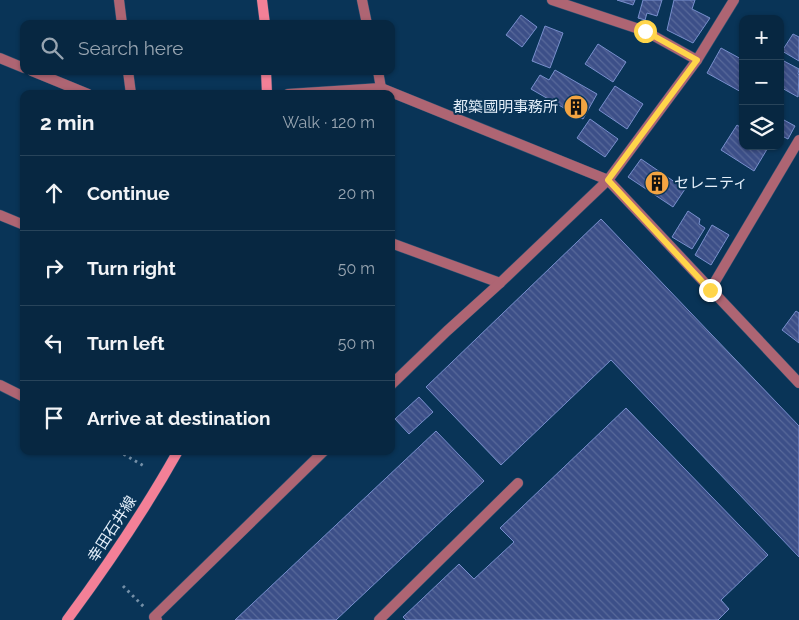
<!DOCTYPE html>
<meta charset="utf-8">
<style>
body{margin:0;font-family:Raleway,"Noto Sans JP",sans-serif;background:#15334c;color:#f1f3f6}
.controls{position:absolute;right:15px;top:15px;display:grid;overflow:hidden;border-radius:10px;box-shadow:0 1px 4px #0004}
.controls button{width:45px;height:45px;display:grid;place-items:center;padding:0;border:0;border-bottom:1px solid #28445a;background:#072741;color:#f1f3f6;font:25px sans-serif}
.stop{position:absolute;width:15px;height:15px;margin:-11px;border:4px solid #ffd54a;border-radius:50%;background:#fff}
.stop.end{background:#ffd54a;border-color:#fff;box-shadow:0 1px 5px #0008}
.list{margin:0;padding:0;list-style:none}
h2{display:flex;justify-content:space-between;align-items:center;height:65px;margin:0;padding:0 20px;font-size:21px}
h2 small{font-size:16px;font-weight:400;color:#98a5b1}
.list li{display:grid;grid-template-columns:32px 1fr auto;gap:15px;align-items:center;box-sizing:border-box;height:75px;padding:0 20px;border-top:1px solid #28445a}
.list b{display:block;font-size:19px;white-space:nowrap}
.list em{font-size:16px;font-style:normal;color:#98a5b1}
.icon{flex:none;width:28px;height:28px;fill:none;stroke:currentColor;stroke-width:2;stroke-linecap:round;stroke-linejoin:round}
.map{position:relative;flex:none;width:799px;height:620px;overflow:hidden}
.search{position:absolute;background:#072741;box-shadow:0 1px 4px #0004;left:20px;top:20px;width:375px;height:55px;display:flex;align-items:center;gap:12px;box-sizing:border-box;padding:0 18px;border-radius:10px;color:#98a5b1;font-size:19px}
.panel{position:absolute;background:#072741;box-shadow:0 1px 4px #0004;left:20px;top:90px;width:375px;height:365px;border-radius:10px}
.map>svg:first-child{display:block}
.building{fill:url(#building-back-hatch);stroke:#788fcd}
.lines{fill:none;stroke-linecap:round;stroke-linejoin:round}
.service-casing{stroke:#2c5271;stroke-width:11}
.minor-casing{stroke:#2c5271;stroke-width:11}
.secondary-casing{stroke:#2c5271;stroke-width:11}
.path{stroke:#7590a8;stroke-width:3;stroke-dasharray:2.5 4;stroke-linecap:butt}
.service{stroke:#ae6573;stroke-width:10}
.minor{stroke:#ae6573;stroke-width:10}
.secondary{stroke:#f38097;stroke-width:10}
.route{stroke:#ffd54a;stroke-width:6}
.labels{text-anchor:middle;stroke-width:4;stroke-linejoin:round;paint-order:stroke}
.poi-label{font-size:15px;fill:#e4effa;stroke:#093457;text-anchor:end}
.street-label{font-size:15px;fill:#e4effa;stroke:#093457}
</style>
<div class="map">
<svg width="799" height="620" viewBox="0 0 799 620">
<defs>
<pattern id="building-back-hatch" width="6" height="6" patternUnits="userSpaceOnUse" patternTransform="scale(1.25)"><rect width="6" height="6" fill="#3c4f88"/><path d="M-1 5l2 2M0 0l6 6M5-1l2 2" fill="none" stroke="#58699a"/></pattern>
</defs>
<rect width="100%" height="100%" fill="#093457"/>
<g class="building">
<polygon points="617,0 635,0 633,5"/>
<polygon points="643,0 662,0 657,16 647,13 645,20 638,18"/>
<polygon points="674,0 695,0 692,9 710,18 693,43 667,30"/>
<polygon points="521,15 537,27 522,47 506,35"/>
<polygon points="545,26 563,33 550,68 532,61"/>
<polygon points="793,34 799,37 799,61 782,51"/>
<polygon points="598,44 626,62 613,82 585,64"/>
<polygon points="721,48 743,60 743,93 707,73"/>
<polygon points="782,60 799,69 798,74 799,75 798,97 780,87 780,63"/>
<polygon points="555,70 597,94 583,119 531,89 540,75 549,80"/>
<polygon points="615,86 643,104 627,129 599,110"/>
<polygon points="590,119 618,139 605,157 577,138"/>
<polygon points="784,120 795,126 788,139 780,135 780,127"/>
<polygon points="737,125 743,129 743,146 769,146 754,171 721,150"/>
<polygon points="641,159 685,189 673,207 628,177"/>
<polygon points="688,211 700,219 699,224 705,228 692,249 672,237"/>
<polygon points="601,219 799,426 799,557 611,360 501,465 426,387"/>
<polygon points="712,225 729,235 711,265 695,255"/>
<polygon points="796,311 799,313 799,343 782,330"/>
<polygon points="419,397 433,412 409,434 395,419"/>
<polygon points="626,408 768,555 721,600 729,609 718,620 406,620 403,617 459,564 474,579 514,542 500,528"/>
<polygon points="436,431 484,481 336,620 235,620"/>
</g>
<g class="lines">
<defs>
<polyline id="service" points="379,620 518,483"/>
<g id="minor">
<polyline points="119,0 122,24"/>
<polyline points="362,0 367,24"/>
<polyline points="552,0 645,31 697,60"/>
<polyline points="0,58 24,68"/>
<polyline points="32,71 88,94"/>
<polyline points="128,71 131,94"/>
<polyline points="378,71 381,88 380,92"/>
<polyline points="288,94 381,88 608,180 799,383"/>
<polyline points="0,215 24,225"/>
<polyline points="391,243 500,283"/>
<polyline points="710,290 799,140"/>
<polyline points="0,385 24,397"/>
<polyline points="391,385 447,331 500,283 608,180 697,60 734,0"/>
<polyline points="157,620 154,617 324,451"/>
</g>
<g id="secondary">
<polyline points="262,0 265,24"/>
<polyline points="266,71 267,94"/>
<path d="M 67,620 C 107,566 145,510 178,451"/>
</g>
</defs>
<use href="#service" class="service-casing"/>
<use href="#minor" class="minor-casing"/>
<use href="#secondary" class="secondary-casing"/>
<g class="path">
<polyline points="118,451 144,466"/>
<polyline points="123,586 145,608"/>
</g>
<use href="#service" class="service"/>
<use href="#minor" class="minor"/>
<use href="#secondary" class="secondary"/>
</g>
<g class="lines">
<polyline class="route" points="645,31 697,60 608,180 710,290"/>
</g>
<defs>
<symbol id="building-disc" viewBox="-11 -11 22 22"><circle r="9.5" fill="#f3a442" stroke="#093457"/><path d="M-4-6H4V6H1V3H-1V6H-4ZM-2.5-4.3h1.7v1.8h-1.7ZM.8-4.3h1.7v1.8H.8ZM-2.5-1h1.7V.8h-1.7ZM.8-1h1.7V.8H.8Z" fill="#111"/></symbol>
</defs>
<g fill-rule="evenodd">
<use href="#building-disc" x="562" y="93" width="28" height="28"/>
<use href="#building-disc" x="643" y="169" width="28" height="28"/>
</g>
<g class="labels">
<g class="poi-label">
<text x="558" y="112">都築國明事務所</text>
<text x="674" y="188" text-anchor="start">セレニティ</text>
</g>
<g class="street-label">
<text transform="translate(112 529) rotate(-57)" y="5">幸田石井線</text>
</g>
</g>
</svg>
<div class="controls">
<button>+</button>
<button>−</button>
<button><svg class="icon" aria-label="layers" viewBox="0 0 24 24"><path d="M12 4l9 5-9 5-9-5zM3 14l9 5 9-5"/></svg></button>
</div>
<div class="stop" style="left:645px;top:31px"></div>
<div class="stop end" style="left:710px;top:290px"></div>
<div class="search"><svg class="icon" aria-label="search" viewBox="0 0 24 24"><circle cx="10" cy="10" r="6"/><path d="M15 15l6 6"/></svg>Search here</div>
<section class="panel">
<h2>2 min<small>Walk · 120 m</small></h2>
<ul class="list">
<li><svg class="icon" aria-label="ahead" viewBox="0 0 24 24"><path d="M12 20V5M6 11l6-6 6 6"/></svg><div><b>Continue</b></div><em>20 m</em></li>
<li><svg class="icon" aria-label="right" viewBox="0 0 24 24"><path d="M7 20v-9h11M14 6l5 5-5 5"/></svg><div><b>Turn right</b></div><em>50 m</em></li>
<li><svg class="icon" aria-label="left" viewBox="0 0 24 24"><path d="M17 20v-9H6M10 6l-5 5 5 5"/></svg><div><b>Turn left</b></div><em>50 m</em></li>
<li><svg class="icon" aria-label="arrive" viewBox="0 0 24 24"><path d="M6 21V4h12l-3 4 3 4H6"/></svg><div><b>Arrive at destination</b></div></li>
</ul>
</section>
</div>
